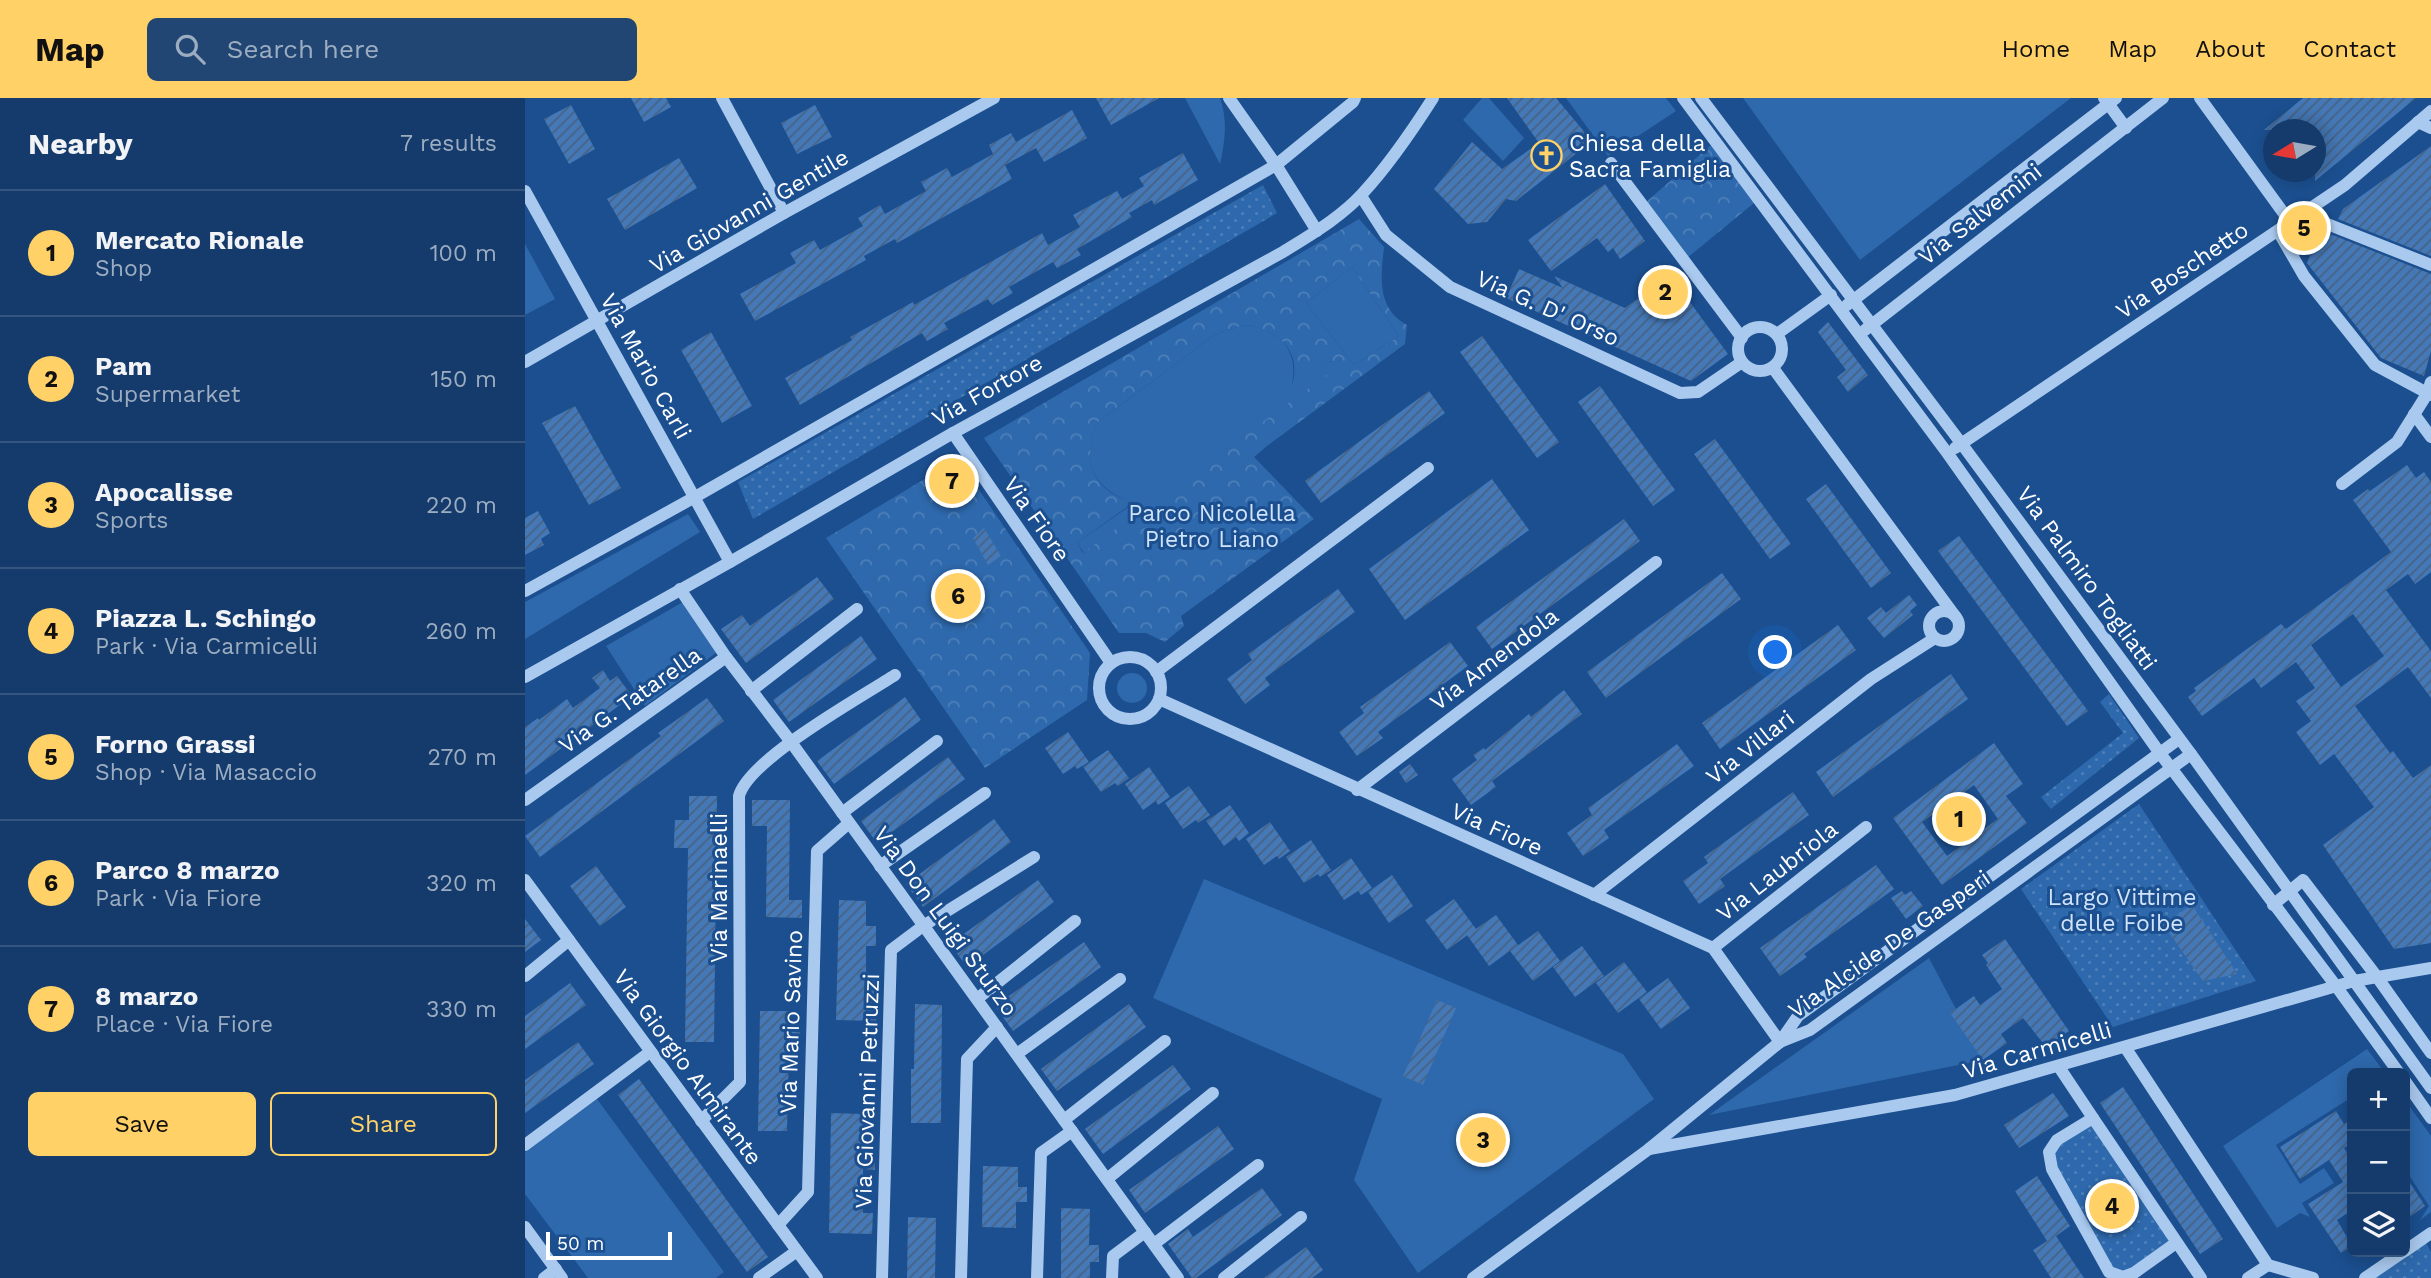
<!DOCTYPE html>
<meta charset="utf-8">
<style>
body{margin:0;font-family:"Work Sans",sans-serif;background:#214673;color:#f1f3f6}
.controls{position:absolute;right:21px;bottom:21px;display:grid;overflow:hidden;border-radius:10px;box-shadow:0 4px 18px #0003}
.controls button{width:63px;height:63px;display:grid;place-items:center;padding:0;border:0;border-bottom:2px solid #33557e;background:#143b6b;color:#f1f3f6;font:35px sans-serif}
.compass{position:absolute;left:1738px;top:21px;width:63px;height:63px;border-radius:50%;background:#143b6b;box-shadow:0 4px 18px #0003;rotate:259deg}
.scale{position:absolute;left:21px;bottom:18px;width:126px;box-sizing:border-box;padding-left:7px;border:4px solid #fff;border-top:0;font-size:19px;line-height:24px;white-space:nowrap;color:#fff;-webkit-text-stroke:5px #1b4f8f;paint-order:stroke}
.you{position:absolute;left:1251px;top:555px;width:24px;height:24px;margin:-18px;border:5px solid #fff;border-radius:50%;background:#1a73e8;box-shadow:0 0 0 10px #1a73e833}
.badge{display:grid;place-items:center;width:46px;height:46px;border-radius:50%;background:#ffd166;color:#111;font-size:23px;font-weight:700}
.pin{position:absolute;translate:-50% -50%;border:4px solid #fff;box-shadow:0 2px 7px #0006}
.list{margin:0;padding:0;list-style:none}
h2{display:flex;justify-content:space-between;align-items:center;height:91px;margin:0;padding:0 28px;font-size:30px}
h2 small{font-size:23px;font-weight:400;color:#9dadc1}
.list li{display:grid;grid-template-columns:46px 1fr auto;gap:21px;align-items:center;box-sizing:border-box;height:126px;padding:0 28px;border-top:2px solid #33557e}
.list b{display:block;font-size:26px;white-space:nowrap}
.list p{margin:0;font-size:23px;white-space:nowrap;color:#9dadc1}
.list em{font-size:23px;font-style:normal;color:#9dadc1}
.actions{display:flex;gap:14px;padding:21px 28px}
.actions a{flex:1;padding:16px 0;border:2px solid #ffd166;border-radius:10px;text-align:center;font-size:24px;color:#ffd166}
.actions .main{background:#ffd166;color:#111}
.icon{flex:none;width:38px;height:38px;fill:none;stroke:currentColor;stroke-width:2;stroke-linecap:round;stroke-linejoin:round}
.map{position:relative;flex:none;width:1906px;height:1180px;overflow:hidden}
header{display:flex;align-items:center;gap:42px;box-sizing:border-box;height:98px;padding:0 35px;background:#ffd166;color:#111}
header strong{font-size:33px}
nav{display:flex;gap:38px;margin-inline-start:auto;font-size:24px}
.search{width:490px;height:63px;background:#214673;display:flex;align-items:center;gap:18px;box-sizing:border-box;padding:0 24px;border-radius:10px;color:#9dadc1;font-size:26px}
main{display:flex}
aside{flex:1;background:#143b6b}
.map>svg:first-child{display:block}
.grass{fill:#2e69ad}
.forest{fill:url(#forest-crowns);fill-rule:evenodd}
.garden{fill:url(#garden-dots)}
.building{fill:url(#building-hatch);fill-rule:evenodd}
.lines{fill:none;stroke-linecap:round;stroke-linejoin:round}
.minor{stroke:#a9c9ee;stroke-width:12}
.labels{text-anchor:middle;stroke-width:6;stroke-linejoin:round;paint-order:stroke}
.poi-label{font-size:23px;fill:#fff;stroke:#1b4f8f;text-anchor:start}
.street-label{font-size:23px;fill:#fff;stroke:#1b4f8f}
.park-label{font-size:23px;fill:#cfe3fa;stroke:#1b4f8f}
</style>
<header>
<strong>Map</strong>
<div class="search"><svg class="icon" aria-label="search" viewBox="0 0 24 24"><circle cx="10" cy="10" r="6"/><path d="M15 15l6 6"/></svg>Search here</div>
<nav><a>Home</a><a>Map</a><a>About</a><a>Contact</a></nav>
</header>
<main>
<aside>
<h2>Nearby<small>7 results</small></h2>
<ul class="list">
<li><span class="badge">1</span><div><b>Mercato Rionale</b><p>Shop</p></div><em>100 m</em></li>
<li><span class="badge">2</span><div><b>Pam</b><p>Supermarket</p></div><em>150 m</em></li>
<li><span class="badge">3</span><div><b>Apocalisse</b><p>Sports</p></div><em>220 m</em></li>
<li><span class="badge">4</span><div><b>Piazza L. Schingo</b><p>Park · Via Carmicelli</p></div><em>260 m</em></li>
<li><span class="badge">5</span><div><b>Forno Grassi</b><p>Shop · Via Masaccio</p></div><em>270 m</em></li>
<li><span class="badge">6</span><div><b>Parco 8 marzo</b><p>Park · Via Fiore</p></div><em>320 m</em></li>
<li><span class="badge">7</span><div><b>8 marzo</b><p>Place · Via Fiore</p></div><em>330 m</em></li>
</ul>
<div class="actions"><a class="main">Save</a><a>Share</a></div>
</aside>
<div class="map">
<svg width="1906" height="1180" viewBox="0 0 1906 1180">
<defs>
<pattern id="forest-crowns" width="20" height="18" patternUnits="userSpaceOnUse" patternTransform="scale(1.75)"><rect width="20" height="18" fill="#2e69ad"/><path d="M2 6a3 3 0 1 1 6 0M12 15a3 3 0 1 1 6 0" fill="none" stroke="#4d80b9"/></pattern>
<pattern id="garden-dots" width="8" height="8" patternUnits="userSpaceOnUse" patternTransform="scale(1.75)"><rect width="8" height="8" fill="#2e69ad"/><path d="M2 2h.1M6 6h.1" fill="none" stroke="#4d80b9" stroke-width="1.8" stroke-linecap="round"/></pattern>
<pattern id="building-hatch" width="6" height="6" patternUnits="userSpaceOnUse" patternTransform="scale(1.75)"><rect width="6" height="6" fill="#4478b7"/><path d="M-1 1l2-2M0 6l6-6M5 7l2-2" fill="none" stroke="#486282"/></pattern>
</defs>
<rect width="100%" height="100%" fill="#1b4f8f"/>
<g class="grass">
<path d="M 660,0 L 695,0 C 703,23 700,43 695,66 Z"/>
<polygon points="957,0 964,0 999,40 978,63 938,22"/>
<polygon points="1041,0 1141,0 1151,13 1083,58"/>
<polygon points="1218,0 1546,0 1335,162"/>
<polygon points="0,146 30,201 0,217"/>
<polygon points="827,169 874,238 829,267 781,205"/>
<path d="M 722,227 C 756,233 774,252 767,287 L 805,263 L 811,271 L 559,455 L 552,445 L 609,405 C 568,391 555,364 573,324 L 688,238 L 701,232 Z"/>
<polygon points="163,416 175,434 0,541 0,504"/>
<polygon points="158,504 192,554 120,608 81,548"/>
<circle cx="607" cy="590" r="15"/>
<polygon points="679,781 1098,956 1129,1001 893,1175 829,1082 857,1001 628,900"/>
<polygon points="1404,860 1458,962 1184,1017"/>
<polygon points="1842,951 1860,975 1827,975 1827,999 1751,1047 1775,1086 1799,1070 1809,1085 1777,1105 1785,1119 1775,1115 1752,1130 1698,1048"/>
<polygon points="72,1001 199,1174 191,1180 63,1180 0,1096 0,1054"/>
<polygon points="1880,1002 1906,1038 1906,1114 1895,1122 1904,1108 1880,1071"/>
</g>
<g class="forest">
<polygon points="1186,47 1229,105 1162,160 1120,105"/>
<path d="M 834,121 L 859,149 C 856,178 851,210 882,227 L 880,246 L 742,348 L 729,359 L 789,421 L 656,518 L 659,528 L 640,544 L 621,535 L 594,535 L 459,340 ZM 827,169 L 874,238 L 829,267 L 781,205 ZM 722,227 C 755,233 777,253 767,288 L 805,263 L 810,271 L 558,455 L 552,445 L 609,404 C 567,394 556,362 573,324 L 688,238 L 701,232 Z"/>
<polygon points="433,361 565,555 562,602 460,670 301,440"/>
</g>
<g class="garden">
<polygon points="738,87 752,115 228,421 213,384"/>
<polygon points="1584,596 1614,640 1526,711 1516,699 1598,635 1575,604"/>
<polygon points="1614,706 1731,883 1588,929 1496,791"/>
<polygon points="1568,1020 1651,1145 1609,1175 1584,1174 1527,1071 1532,1042"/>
<polygon points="1901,1145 1906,1154 1906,1180 1848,1180"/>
</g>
<g class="building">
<polygon points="106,0 141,0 146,9 119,24"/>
<polygon points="571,0 634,0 586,27"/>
<polygon points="982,0 1031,0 1067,43 991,103 981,101 962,124 943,126 909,91 947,44 977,71 1014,45"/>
<polygon points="1778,0 1891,0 1790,83 1790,32 1739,32"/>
<polygon points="46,7 70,51 44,66 19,21"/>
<polygon points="290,7 307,39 272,56 256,25"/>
<polygon points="547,12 562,40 519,64 511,50 480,67 487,81 372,145 370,141 339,158 341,162 230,223 215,196 271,165 265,155 289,142 295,152 338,128 333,120 355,107 360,116 401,93 396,84 422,70 427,79 468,56 464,47 486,35 491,44"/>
<polygon points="1906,48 1906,158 1813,121 1818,111"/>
<polygon points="658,55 673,82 629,107 627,102 604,115 607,119 552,151 556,157 532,170 528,164 484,189 488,195 467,207 463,201 419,225 423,231 402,243 397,235 275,307 260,280 327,242 325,239 388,204 389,207 517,135 523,147 555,129 548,117 592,93 597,101 619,88 614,80"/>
<polygon points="154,60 172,90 100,132 82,101"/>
<polygon points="1080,86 1120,143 1095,161 1088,150 1083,154 1072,140 1026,173 1003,142"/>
<polygon points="1795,132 1906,176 1906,253 1899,278 1856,260 1782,165"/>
<polygon points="994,171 1038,190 1029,178 1100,210 1145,177 1203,256 1166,283 981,200"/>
<polygon points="1303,224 1343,277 1323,294 1312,279 1321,272 1293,234"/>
<polygon points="186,234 227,308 197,325 156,252"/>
<polygon points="957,238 1034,344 1012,360 935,254"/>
<polygon points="1075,288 1150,392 1128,408 1053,304"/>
<polygon points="904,293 920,315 796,405 780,383"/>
<polygon points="50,308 96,390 64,407 17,325"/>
<polygon points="1190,341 1266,446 1245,461 1169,356"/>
<path d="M 1882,367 L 1891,380 L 1899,374 L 1906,384 L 1906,474 L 1890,486 L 1883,476 L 1861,492 L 1906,553 L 1906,600 L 1883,569 L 1830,608 L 1865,655 L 1868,653 L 1888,680 L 1906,667 L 1906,845 L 1869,851 L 1798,747 L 1849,709 L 1809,656 L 1795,667 L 1771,634 L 1786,623 L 1771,603 L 1790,590 L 1771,564 L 1736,590 L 1729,580 L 1677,618 L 1663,599 L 1671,593 L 1669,590 L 1756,526 L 1761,531 L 1866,454 L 1828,402 L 1843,391 L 1845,393 ZM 1828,516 L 1859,558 L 1816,589 L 1786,547 Z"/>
<polygon points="967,381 1004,432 880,522 844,471"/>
<polygon points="1301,386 1366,475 1346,490 1281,401"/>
<polygon points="13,413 25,435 16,441 19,447 0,457 0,420"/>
<polygon points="1099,421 1115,443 967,551 951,529"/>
<polygon points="459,430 476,458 463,467 448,440"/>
<polygon points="1434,438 1563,613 1542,628 1413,453"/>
<polygon points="1197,475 1216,501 1081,600 1062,574"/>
<polygon points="292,479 309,501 221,565 196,531 217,517 225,528"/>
<polygon points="813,491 830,514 740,580 745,587 720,606 702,581 727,562 723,556"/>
<polygon points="1384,497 1392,507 1385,513 1388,517 1359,540 1342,520 1356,509 1361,515"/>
<polygon points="1313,527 1331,552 1195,651 1177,625"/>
<polygon points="336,538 352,561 264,624 248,602"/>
<polygon points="925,544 943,568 853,634 858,640 832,658 814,634 839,615 835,609"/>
<polygon points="78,572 85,583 92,578 107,598 0,677 0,629 13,620 14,622 42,601 48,610 75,590 67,580"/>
<polygon points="1426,576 1443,601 1308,699 1291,674"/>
<polygon points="1039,592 1057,616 967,683 971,689 946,707 927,681 952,662 948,657 959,650 960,652 1004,616 1006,619"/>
<polygon points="380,599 396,622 309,686 292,663"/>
<polygon points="182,600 199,623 15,759 0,738 136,638 133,635"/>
<polygon points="543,634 564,664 552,671 550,668 538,676 520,650"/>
<path d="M 1469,645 L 1498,686 L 1481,698 L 1502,725 L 1417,787 L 1368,720 ZM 1449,687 L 1473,721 L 1422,758 L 1397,724 Z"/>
<polygon points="1152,646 1169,668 1079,732 1084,740 1058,758 1042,735 1067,717 1063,710"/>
<polygon points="583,652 604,680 593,688 590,685 576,694 558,669"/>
<polygon points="423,659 440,681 352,745 336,723"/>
<polygon points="885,666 893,677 881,685 874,674"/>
<polygon points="624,669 645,699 633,707 631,703 618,712 600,686"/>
<polygon points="664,688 685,717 673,725 671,722 658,731 640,705"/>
<polygon points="1268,694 1284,717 1195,781 1200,788 1174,806 1158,783 1183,765 1179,759"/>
<polygon points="164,698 192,698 189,944 160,944 163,750 149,750 149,742 150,722 164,722"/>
<polygon points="227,702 265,702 264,802 277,802 277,820 241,819 242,728 227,728"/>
<polygon points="705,707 724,735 714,743 711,739 699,748 681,723"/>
<polygon points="469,721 486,744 398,809 381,786"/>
<polygon points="745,724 765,753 754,761 752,758 739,767 721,741"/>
<polygon points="786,742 806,772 795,779 793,776 779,785 761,759"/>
<polygon points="826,760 847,790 836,797 833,793 819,802 802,777"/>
<polygon points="1351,767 1369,791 1279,856 1282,859 1255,878 1235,850"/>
<polygon points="71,768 101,809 75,828 45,788"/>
<polygon points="867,777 888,808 864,825 843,794"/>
<polygon points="513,782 529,804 442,869 425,846"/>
<polygon points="1377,793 1380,797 1386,793 1398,808 1381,821 1366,800"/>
<polygon points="929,801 951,831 922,852 900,822"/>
<polygon points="314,802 341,803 341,828 351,828 351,848 341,848 341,875 352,875 351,923 311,922"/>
<polygon points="1667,807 1698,854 1712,876 1678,883 1638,826"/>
<polygon points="971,817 993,847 964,868 942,837"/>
<polygon points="0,821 16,842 0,854"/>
<polygon points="1013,833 1035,863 1008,883 985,853"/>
<polygon points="1480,841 1544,933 1521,949 1498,920 1476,936 1482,945 1458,962 1425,915 1449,898 1455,907 1477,891 1461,867 1463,865 1457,857"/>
<polygon points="559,844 576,869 488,933 470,908"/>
<polygon points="1057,848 1079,878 1050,899 1028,869"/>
<polygon points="1099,864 1122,894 1093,915 1071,885"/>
<polygon points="1143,880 1165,910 1136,931 1114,901"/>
<polygon points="45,885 61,907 0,951 0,918"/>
<polygon points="912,902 931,910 898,987 878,978"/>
<polygon points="390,906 417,907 416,1025 386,1025 386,971 389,971"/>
<polygon points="604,906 621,929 532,993 516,971"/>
<polygon points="235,913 263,913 263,926 275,926 274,950 264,951 262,1033 233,1033"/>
<polygon points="53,944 69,966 0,1015 0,982"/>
<polygon points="648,967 666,991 578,1056 560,1031"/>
<polygon points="114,981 243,1159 222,1174 93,997"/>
<polygon points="1598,989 1698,1141 1675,1156 1575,1005"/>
<polygon points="1528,995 1544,1018 1494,1050 1479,1027"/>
<polygon points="1811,1013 1819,1026 1827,1021 1827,1045 1819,1050 1827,1062 1827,1112 1812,1122 1827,1148 1816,1155 1783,1106 1818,1084 1804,1062 1775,1081 1755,1049"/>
<polygon points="306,1015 338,1016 338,1050 350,1050 350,1072 338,1071 338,1115 348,1115 347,1136 304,1135"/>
<polygon points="693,1028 709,1051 620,1115 604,1092"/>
<polygon points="458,1068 493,1069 493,1089 502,1089 502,1104 491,1104 491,1130 457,1129"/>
<polygon points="1880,1077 1900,1108 1880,1122"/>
<polygon points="1512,1078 1545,1128 1531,1138 1559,1180 1526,1180 1508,1152 1522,1143 1490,1093"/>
<polygon points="737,1090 757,1117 671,1180 667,1180 643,1146 663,1131 668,1139"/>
<polygon points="536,1110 565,1111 564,1147 574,1147 574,1164 565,1164 565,1180 536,1180"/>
<polygon points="383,1119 411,1120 410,1180 382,1180"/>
<polygon points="781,1149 798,1172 787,1180 739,1180"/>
</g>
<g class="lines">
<g class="minor">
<polyline points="197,0 259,115"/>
<polyline points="704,0 751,67 792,133"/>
<polyline points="1158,0 1423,356 1634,654 1811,888 1874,975"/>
<polyline points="1176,0 1436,345 1666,656 1906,990"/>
<polyline points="1579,0 1601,30"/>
<polyline points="1675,0 1765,124"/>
<polyline points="1893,24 1906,30"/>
<polyline points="1086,65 1217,240"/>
<polyline points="0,93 205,464"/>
<polyline points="836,98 861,137 925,189 1155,295 1173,294 1217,264"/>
<polyline points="1777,116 1906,167"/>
<polyline points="1753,133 1779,178 1850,267 1906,297"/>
<polyline points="1322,207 1591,0"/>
<circle cx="1235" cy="251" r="22"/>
<polyline points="1340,232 1638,0"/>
<polyline points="1252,236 1306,197"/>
<polyline points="0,264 259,115 469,0"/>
<polyline points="1248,270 1430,518"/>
<polyline points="1889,316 1906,339"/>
<polyline points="428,335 586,565"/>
<polyline points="1430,350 1820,87 1906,13"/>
<polyline points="1817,386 1872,344 1902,296 1906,284"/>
<polyline points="155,491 201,559 266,644 653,1180"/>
<polyline points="0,493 170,399 751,67 828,4 830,0"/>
<circle cx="1419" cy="528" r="15"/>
<circle cx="605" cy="590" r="31"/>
<polyline points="631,574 903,370"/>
<path d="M 0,579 L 205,464 L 428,335 L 758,154 C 785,137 815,120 837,96 C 864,67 887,33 908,0"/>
<polyline points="226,593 332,511"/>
<polyline points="634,601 1188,850 1255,944"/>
<polyline points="832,692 1131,464"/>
<polyline points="0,702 201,559"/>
<polyline points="317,715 412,643"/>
<polyline points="355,768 460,695"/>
<polyline points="0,782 292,1180"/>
<polyline points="1069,797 1346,581 1410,540"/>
<polyline points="1748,807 1778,782 1852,879 1906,955"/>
<polyline points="1188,850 1341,729"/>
<polyline points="0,878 44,842"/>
<polyline points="452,901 550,823"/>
<polyline points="1255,944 1285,932 1666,656"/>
<polyline points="1600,949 1743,1167 1788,1180"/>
<polyline points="492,956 595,881"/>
<polyline points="1534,969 1568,1020"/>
<polyline points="1880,983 1906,1020"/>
<polyline points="539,1022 640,943"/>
<path d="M 176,1023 L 215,984 L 214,698 C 224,661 335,600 370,577"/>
<polyline points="0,1047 125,954"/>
<polyline points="1124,1051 1430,997 1829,883 1906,870"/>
<polyline points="582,1081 688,995"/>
<polyline points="253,1127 283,1094 292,753 324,725"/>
<polyline points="0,1129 37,1180"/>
<polyline points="1651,1145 1609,1175 1598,1179 1584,1174 1527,1071 1524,1054 1532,1042 1568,1020 1676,1180"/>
<polyline points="629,1146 733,1067"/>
<polyline points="1880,1153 1906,1135"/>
<polyline points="19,1180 31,1171"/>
<polyline points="234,1180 272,1153"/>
<polyline points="357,1180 366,852 398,828 509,759"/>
<polyline points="436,1180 442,961 472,929"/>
<polyline points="512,1180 516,1055 547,1033"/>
<polyline points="587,1180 588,1158 620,1134"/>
<polyline points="699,1180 776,1119"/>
<polyline points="948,1180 1124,1051 1255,944 1273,918 1654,641"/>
<polyline points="1723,1180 1743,1167"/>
<polyline points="1840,1180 1878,1154"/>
</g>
</g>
<defs>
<symbol id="church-ring" viewBox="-11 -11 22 22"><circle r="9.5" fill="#1b4f8f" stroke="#ffd166" stroke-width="1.5"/><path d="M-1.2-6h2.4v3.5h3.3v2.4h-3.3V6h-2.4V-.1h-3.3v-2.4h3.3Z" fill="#ffd166"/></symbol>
</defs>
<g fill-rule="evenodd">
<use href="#church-ring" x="1004" y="40" width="35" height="35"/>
</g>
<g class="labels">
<g class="poi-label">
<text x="1044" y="53">Chiesa della<tspan x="1044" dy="26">Sacra Famiglia</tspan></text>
</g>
<g class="street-label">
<text transform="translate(224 113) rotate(-30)" y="8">Via Giovanni Gentile</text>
<text transform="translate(1455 116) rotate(-38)" y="8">Via Salvemini</text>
<text transform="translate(1657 172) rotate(-34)" y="8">Via Boschetto</text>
<text transform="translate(1023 210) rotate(24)" y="8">Via G. D' Orso</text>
<text transform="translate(121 268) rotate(61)" y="8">Via Mario Carli</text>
<text transform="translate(462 292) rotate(-29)" y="8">Via Fortore</text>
<text transform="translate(512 421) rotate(55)" y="8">Via Fiore</text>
<text transform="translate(1562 480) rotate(54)" y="8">Via Palmiro Togliatti</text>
<text transform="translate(969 561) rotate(-37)" y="8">Via Amendola</text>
<text transform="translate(105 602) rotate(-35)" y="8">Via G. Tatarella</text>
<text transform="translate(1225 649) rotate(-38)" y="8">Via Villari</text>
<text transform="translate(972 731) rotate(24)" y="8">Via Fiore</text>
<text transform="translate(1252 773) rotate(-38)" y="8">Via Laubriola</text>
<text transform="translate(194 790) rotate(-90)" y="8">Via Marinaelli</text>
<text transform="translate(421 823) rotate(54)" y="8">Via Don Luigi Sturzo</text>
<text transform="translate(1364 846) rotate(-35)" y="8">Via Alcide De Gasperi</text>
<text transform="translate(266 924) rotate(-88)" y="8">Via Mario Savino</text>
<text transform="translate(1512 952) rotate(-16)" y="8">Via Carmicelli</text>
<text transform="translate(163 969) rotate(54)" y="8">Via Giorgio Almirante</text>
<text transform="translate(342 993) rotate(-88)" y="8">Via Giovanni Petruzzi</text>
</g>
<g class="park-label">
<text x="687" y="423">Parco Nicolella<tspan x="687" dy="26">Pietro Liano</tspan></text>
<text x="1597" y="807">Largo Vittime<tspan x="1597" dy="26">delle Foibe</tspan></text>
</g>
</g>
</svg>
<div class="controls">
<button>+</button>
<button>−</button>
<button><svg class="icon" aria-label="layers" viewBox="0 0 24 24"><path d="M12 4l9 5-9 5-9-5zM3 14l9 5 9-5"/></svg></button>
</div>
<svg class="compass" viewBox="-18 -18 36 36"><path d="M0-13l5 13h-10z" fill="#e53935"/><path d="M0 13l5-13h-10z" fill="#9dadc1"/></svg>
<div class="scale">50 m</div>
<div class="you"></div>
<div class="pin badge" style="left:1434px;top:721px">1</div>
<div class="pin badge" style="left:1140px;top:194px">2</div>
<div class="pin badge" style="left:958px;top:1042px">3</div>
<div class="pin badge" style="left:1587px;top:1108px">4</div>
<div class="pin badge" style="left:1779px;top:130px">5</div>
<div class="pin badge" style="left:433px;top:498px">6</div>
<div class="pin badge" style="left:427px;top:383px">7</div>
</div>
</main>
